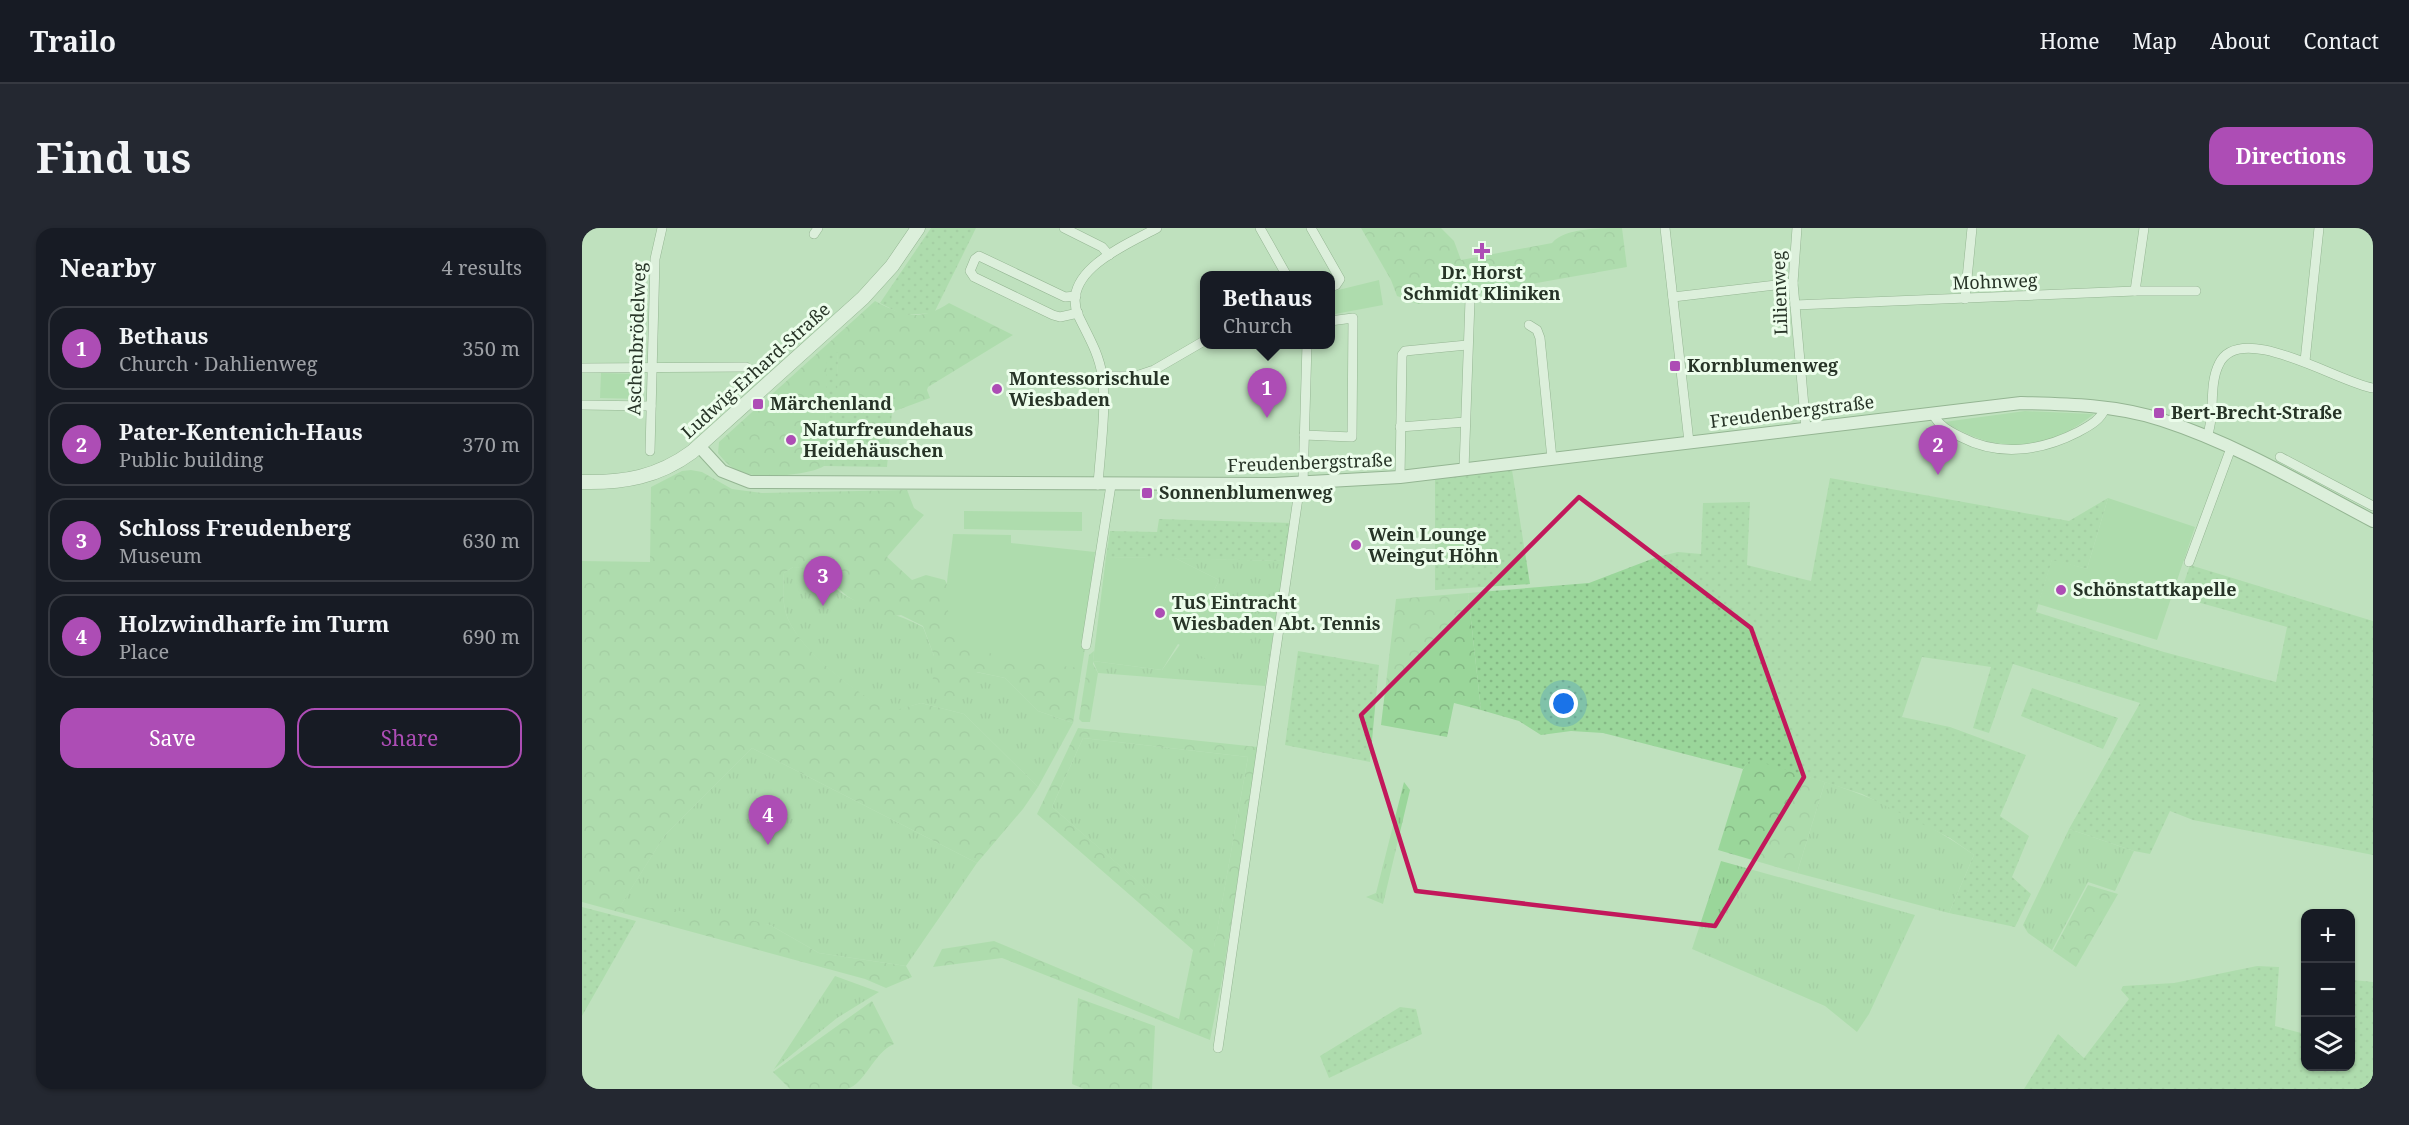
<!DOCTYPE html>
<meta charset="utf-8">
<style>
body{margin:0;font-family:"Noto Serif",serif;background:#242831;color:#f1f3f6}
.controls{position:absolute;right:18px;bottom:18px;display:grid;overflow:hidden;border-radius:12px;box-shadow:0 2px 4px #0004}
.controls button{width:54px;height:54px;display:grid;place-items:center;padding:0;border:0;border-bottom:2px solid #363941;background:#171b24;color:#f1f3f6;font:30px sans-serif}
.you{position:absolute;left:982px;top:476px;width:21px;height:21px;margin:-15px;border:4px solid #fff;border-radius:50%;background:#1a73e8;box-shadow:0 0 0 9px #1a73e833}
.badge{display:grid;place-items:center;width:39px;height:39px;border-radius:50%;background:#ad4db5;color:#fff;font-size:20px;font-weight:700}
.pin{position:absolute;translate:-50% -50px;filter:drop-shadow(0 2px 3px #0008)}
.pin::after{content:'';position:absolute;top:32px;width:21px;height:18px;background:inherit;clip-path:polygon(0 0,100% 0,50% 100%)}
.popup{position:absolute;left:618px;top:43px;width:135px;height:78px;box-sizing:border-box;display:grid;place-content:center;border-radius:12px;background:#171b24;filter:drop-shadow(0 2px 4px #0005);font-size:20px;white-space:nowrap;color:#9ea1a6}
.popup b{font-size:22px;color:#f1f3f6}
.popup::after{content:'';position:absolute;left:50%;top:100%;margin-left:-12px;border:12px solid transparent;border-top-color:#171b24}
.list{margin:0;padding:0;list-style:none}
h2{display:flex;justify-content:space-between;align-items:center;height:78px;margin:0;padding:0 24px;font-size:26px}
h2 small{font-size:20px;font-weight:400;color:#9ea1a6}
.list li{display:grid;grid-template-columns:39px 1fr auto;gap:18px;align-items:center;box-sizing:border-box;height:84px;margin:0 12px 12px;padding:0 12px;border:2px solid #363941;border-radius:18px}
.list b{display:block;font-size:22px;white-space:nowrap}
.list p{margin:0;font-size:20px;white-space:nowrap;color:#9ea1a6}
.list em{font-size:20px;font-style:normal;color:#9ea1a6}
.actions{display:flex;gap:12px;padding:18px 24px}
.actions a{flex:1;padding:14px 0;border:2px solid #ad4db5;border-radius:18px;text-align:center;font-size:21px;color:#ad4db5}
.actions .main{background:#ad4db5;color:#fff}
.icon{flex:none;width:33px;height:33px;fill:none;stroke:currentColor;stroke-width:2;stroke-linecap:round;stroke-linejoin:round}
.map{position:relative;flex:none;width:1791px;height:861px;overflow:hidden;border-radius:18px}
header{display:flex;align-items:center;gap:36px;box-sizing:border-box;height:84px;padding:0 30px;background:#171b24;border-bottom:2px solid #363941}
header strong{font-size:28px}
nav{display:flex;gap:33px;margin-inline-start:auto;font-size:21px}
.intro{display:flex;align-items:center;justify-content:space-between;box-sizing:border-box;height:144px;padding:0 36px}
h1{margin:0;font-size:42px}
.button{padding:15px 27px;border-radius:18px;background:#ad4db5;color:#fff;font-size:21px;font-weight:700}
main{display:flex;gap:36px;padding:0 36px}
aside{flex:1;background:#171b24;border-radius:18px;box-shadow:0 2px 4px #0004}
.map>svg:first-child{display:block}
.grass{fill:url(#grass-tufts)}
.forest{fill:url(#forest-crowns);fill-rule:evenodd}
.park{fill:#9ad69a}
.garden{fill:url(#garden-dots)}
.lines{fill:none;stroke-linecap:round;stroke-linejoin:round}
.minor-casing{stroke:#607f5f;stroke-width:10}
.tertiary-casing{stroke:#607f5f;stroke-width:14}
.secondary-casing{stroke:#607f5f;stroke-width:15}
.minor{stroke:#fff;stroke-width:9}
.tertiary{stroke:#fff;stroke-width:12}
.secondary{stroke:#fff;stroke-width:14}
.marked{fill:none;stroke:#c2185b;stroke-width:4.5;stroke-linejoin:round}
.poi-dot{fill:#ad4db5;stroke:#ecfdeb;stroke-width:2}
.labels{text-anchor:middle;stroke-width:6;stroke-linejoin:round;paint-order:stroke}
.poi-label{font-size:18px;font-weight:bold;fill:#273427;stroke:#ecfdeb;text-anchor:start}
.street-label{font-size:18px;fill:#273427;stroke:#ecfdeb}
</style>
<header>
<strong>Trailo</strong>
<nav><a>Home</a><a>Map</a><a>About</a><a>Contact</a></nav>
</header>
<div class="intro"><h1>Find us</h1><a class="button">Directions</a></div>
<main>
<aside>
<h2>Nearby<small>4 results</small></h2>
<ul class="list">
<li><span class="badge">1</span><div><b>Bethaus</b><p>Church · Dahlienweg</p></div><em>350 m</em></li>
<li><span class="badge">2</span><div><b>Pater-Kentenich-Haus</b><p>Public building</p></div><em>370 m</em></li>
<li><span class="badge">3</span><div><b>Schloss Freudenberg</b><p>Museum</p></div><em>630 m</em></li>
<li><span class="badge">4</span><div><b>Holzwindharfe im Turm</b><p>Place</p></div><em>690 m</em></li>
</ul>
<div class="actions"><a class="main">Save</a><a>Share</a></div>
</aside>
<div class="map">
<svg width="1791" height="861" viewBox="0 0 1791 861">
<defs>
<pattern id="grass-tufts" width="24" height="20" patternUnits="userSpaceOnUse" patternTransform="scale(1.5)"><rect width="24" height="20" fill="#9ad69a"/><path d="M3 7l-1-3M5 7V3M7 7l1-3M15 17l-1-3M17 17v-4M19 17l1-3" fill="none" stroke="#85b885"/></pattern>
<pattern id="forest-crowns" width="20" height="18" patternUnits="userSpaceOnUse" patternTransform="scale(1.5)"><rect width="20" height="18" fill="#9ad69a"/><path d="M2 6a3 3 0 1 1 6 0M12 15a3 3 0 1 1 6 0" fill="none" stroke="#85b885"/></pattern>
<pattern id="garden-dots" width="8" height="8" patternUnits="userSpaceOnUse" patternTransform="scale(1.5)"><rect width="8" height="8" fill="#9ad69a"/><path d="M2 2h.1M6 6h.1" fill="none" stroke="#85b885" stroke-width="1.8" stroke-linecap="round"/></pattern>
</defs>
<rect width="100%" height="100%" fill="#bfe1be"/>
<g class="grass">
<polygon points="593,330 703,333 683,458 516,445 511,433 580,442 625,378 637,352"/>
<path d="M 211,339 C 247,340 241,356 266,369 C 290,381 317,386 341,399 L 352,428 L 394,444 L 423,450 L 456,483 L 491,495 L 456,559 L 382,486 L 339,475 L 307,485 C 273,462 223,429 206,391 C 200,377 201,360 202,345 Z"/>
<polygon points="501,510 666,529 632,720 470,579"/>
<polygon points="170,520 395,635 324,738 237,725 188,697 38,678 83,607"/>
<polygon points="822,554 828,562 801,676 784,669 794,665"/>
<path d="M 1243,554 C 1295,570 1347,595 1392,627 L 1367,685 L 1215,645 Z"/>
<polygon points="1487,601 1552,623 1533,663 1506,654 1470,722 1446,705 1441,697"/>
<polygon points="1139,633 1333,687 1287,786 1275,804 1243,778 1110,721"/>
<polygon points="253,748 297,764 255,790 192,841"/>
</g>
<g class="forest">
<path d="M 779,0 L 859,0 L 872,13 L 879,32 L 970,15 C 983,0 1016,0 1040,0 L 1045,39 L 836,76 L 815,68 L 809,52 Z"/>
<path d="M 293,73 C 321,88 338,94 367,75 L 431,107 L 346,159 L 345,162 L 348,170 L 310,184 L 311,173 L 254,172 L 256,124 L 246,124 L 242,238 C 226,248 175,251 158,244 C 149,240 142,233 136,225 L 137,214 Z"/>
<path d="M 109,242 L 120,244 L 150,261 L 180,265 L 325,262 L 332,280 L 342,287 L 305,329 L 330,352 L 344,347 L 363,352 L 378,383 L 504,414 L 491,495 L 456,483 L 423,450 L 395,444 L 380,466 L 365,472 L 350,466 L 352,428 L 341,398 L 319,387 L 301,390 L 265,368 L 236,342 L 211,339 L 202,345 C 201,360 200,377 206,391 C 224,429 273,462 307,484 L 339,475 L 382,486 L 456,559 L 441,581 L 395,635 L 170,520 L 83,607 L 39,677 L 158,689 L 188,697 L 237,725 L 324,738 L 330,749 L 304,760 L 283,751 L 0,674 L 0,333 L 68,334 L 69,259 L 100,243 Z"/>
<polygon points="886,365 899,482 872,475 865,509 799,497 814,371"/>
<polygon points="512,423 511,436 516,445 508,494 500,494 497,491 507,427"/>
<path d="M 496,500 L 676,519 L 641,747 L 628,812 L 420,730 L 351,739 L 360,721 L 412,713 L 597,791 L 611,722 L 455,586 ZM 501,510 L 666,529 L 632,719 L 470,579 Z"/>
<polygon points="1169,530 1243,554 1215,645 1136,622 1161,541"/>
<polygon points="1506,657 1536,666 1494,739 1471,723"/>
<polygon points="496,770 573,798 570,861 502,861 490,856"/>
<path d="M 290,773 L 312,816 C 292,824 283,856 265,861 C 248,861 225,861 208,861 L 191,844 Z"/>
</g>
<g class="park">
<polygon points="797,52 801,77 748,87 748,64"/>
<polygon points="19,145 59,146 58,171 18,170"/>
<path d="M 1443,183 L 1512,186 C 1461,226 1416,226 1362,194 Z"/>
<polygon points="1526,270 1613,299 1575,412 1456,376 1470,331 1505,341"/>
<polygon points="382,283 500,284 500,303 382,301"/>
<path d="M 371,306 L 429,307 L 429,315 L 513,324 L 499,440 C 454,434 370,436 365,375 C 363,353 369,328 371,306 Z"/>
<polygon points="524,329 593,330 637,352 625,378 654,392 632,435 596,416 580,442 511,433"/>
</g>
<g class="garden">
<polygon points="349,0 394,0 352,85 321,87 298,75"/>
<polygon points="245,124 256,124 255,172 311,173 305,239 242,238"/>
<polygon points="930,242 948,356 853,362 853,251"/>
<polygon points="1248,250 1487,293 1526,270 1505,341 1470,332 1454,384 1582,424 1694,454 1705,399 1597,369 1608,337 1791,393 1791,627 1611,592 1588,583 1568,626 1552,623 1487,601 1558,475 1431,436 1407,505 1391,500 1409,439 1340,429 1320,489 1368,499 1444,527 1418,588 1447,608 1430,649 1449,666 1433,699 1367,685 1392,627 1368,610 1280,566 1169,531 1161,541 1021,505 989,503 959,507 937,493 899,482 886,365 1007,355 1075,329 1096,324 1119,326 1121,275 1168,274 1165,337 1229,353"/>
<polygon points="577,291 709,295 703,333 524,329 528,303 575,304"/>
<polygon points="716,423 797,437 788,534 703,517"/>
<polygon points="1450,460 1536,490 1521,521 1439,488"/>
<polygon points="0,679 54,693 0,788"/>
<polygon points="1675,738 1697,739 1693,798 1723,806 1724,838 1768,838 1769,757 1771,752 1791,754 1791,861 1442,861 1476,806 1502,830 1547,771 1539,762 1541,758 1592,755"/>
<polygon points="818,779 834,781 840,806 747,850 738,828"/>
</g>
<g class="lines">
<defs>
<g id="minor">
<polyline points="482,0 520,19 527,27"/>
<polyline points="678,0 705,48"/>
<polyline points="729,0 758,51 754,57 748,59"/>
<polyline points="1083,0 1107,214"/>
<polyline points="1215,0 1211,55 1224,201"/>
<polyline points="232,6 236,0"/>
<polyline points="1553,63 1562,0"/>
<polyline points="494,68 483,69 397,28 393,31 388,43 392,49 471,87 478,89 496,85"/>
<polyline points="1091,69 1211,55"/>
<polyline points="1383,71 1390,0"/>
<polyline points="1213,77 1553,63 1614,63"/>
<polyline points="947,97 955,102 958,110 970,231"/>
<polyline points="1723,133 1737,0"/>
<polyline points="0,140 164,139"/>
<polyline points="521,148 554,148 572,142 622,113"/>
<polyline points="0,177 69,178"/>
<path d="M 1351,186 C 1357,198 1367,203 1379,209 C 1417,229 1459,223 1496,204 C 1507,198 1519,192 1523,180"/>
<polyline points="818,199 883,194"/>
<polyline points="722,207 770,209 771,90 748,93"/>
<path d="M 1625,209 C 1634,186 1626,158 1637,136 C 1658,91 1759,156 1791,160"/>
<polyline points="68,223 73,31 80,0"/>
<polyline points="1698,229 1791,278"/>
<polyline points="882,241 888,72"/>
<polyline points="818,249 820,127 823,123 885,117"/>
<polyline points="721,255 725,116"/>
<path d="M 516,257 C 518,225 525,178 520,147 C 517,125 505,106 496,87 C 478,43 546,16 575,0"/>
<polyline points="1607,334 1649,220"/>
<polyline points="504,417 529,257"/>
<polyline points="636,820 718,256"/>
</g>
<path id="tertiary" d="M 117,218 L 140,243 L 168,254 L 692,256 L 818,249 L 1439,175 C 1486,176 1535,177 1580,192 C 1654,216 1723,257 1791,293"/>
<path id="secondary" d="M 0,254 C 42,255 76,249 110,224 L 281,70 L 310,38 L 336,0"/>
</defs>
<use href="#minor" class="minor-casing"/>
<use href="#tertiary" class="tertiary-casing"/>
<use href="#secondary" class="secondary-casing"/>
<use href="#minor" class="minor"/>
<use href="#tertiary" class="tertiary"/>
<use href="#secondary" class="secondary"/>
</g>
<path d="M0 0H1791V861H0ZM 997,269 L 1169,400 L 1222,549 L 1133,698 L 834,663 L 779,487 Z" fill="#bfe1be" fill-opacity=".55" fill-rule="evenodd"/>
<path class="marked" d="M 997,269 L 1169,400 L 1222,549 L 1133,698 L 834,663 L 779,487 Z"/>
<g class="poi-dot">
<path d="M897 14h6v6h6v6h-6v6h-6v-6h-6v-6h6z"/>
<rect x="1087" y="132" width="12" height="12" rx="3"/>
<circle cx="415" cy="161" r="6"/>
<rect x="170" y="170" width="12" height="12" rx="3"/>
<rect x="1571" y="179" width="12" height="12" rx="3"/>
<circle cx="209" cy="212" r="6"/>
<rect x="559" y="259" width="12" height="12" rx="3"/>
<circle cx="774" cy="317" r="6"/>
<circle cx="1479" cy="362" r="6"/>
<circle cx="578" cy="385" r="6"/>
</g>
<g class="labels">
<g class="poi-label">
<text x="900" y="51" text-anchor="middle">Dr. Horst<tspan x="900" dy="21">Schmidt Kliniken</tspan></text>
<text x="1105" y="144">Kornblumenweg</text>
<text x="427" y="157">Montessorischule<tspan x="427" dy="21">Wiesbaden</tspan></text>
<text x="188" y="182">Märchenland</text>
<text x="1589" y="191">Bert-Brecht-Straße</text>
<text x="221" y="208">Naturfreundehaus<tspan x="221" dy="21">Heidehäuschen</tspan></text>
<text x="577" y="271">Sonnenblumenweg</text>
<text x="786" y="313">Wein Lounge<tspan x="786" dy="21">Weingut Höhn</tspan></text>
<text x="1491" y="368">Schönstattkapelle</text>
<text x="590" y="381">TuS Eintracht<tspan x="590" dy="21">Wiesbaden Abt. Tennis</tspan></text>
</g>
<g class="street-label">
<text transform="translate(1413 54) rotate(-2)" y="6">Mohnweg</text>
<text transform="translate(1198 65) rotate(-92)" y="6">Lilienweg</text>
<text transform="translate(55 111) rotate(-88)" y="6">Aschenbrödelweg</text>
<text transform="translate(174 143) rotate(-42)" y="6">Ludwig-Erhard-Straße</text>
<text transform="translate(1210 184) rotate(-7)" y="6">Freudenbergstraße</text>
<text transform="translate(728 235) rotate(-2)" y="6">Freudenbergstraße</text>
</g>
</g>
</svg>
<div class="controls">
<button>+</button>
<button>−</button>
<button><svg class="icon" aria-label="layers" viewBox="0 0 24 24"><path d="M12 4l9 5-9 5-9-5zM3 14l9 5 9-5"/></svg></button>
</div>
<div class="you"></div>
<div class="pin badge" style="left:685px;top:190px">1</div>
<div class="popup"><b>Bethaus</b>Church</div>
<div class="pin badge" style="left:1356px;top:247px">2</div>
<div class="pin badge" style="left:241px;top:378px">3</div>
<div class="pin badge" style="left:186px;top:617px">4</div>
</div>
</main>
